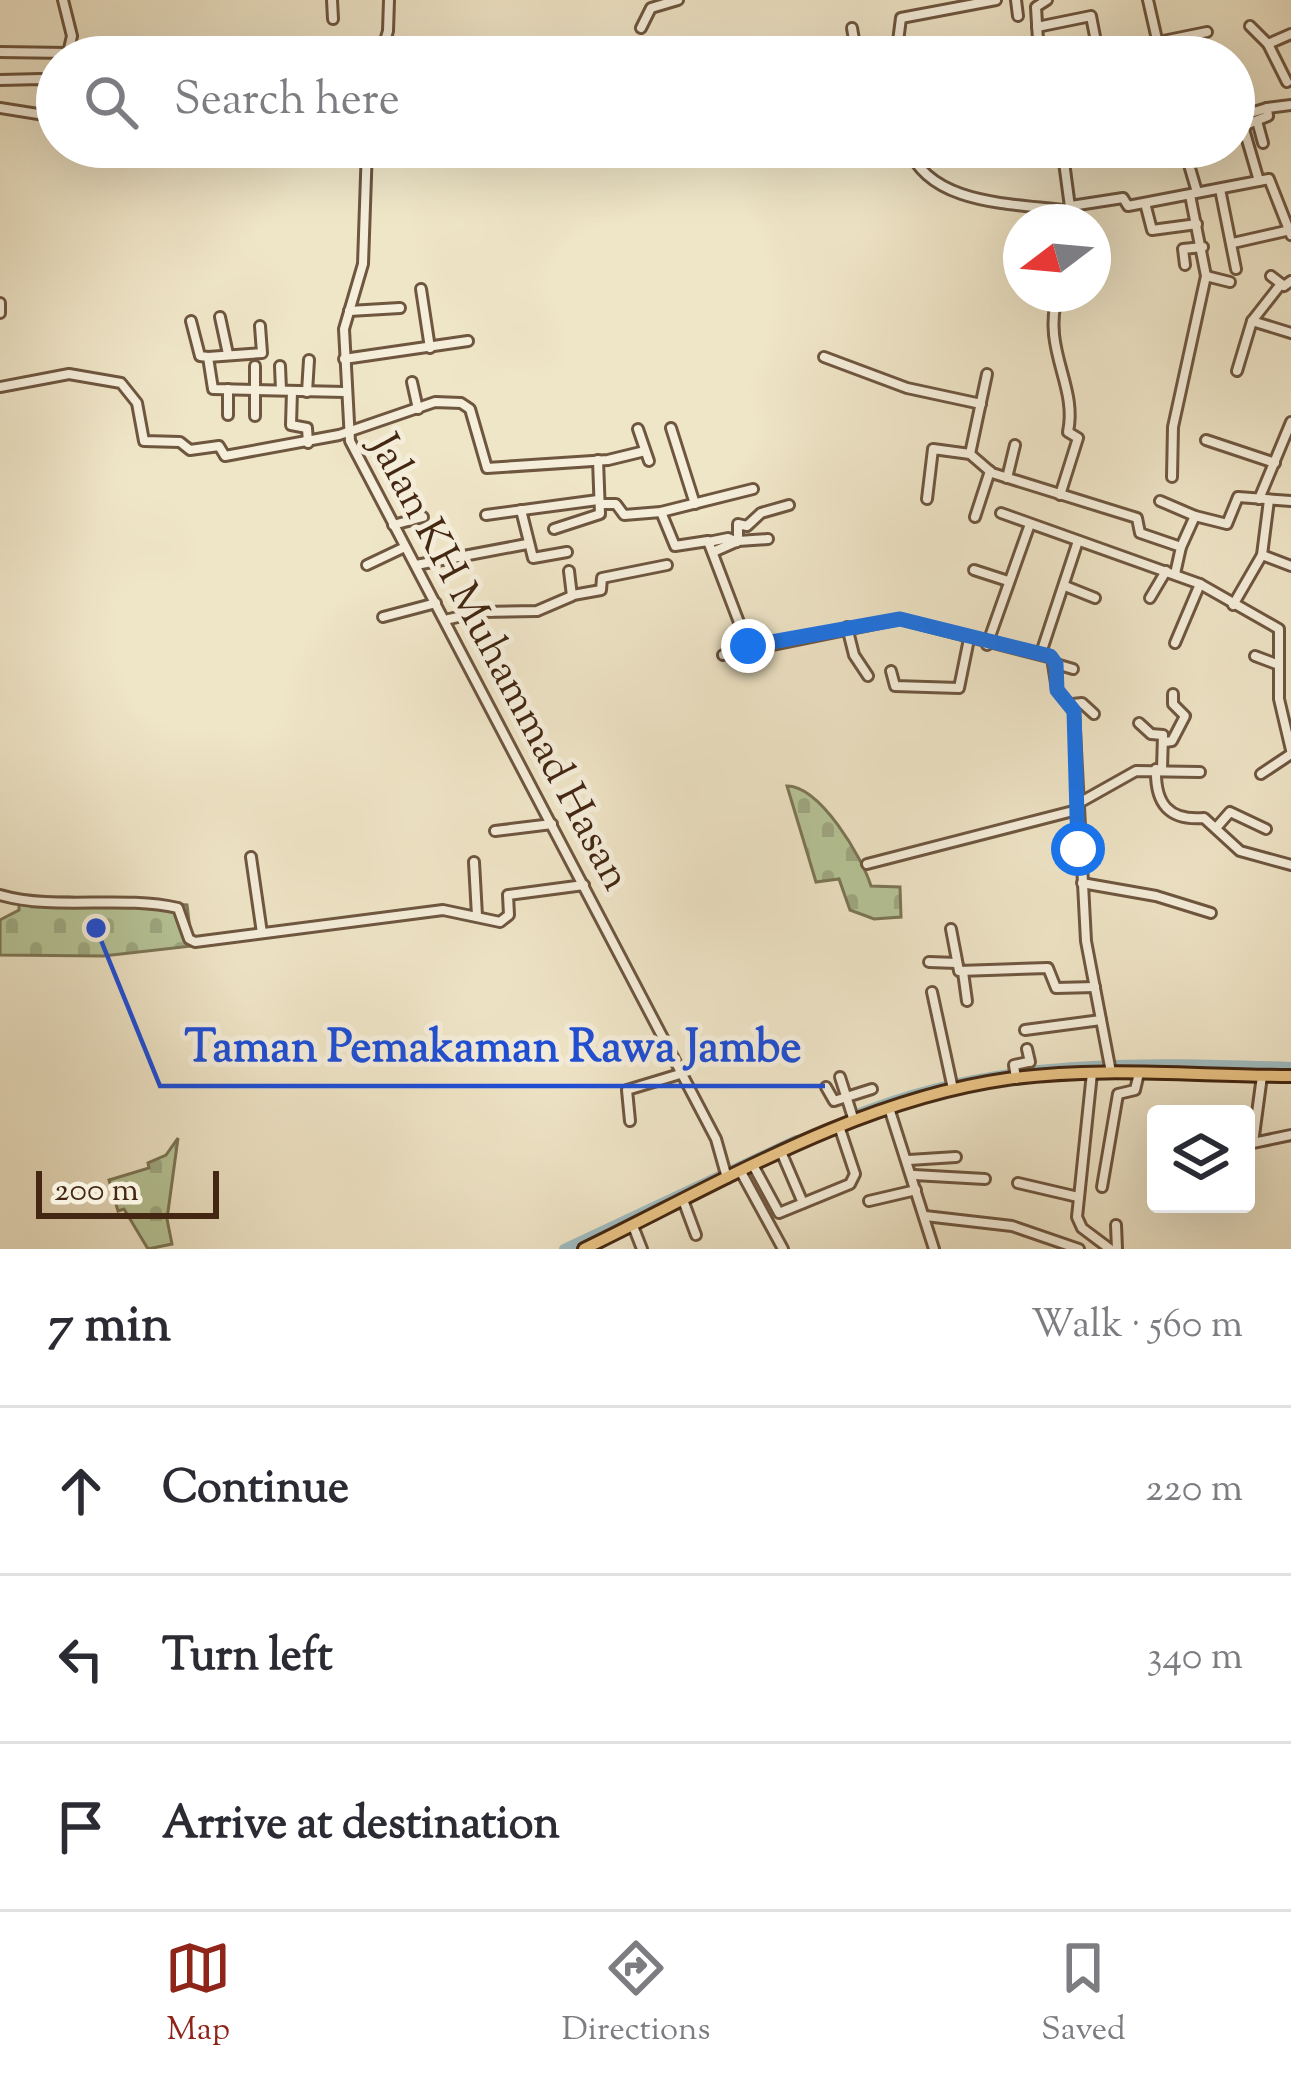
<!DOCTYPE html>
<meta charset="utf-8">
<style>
body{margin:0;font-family:"Sorts Mill Goudy",serif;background:#f2f2f3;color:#2b2b33}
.controls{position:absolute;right:36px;bottom:36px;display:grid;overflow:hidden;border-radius:12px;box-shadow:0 12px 48px #0002}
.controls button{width:108px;height:108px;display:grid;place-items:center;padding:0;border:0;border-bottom:3px solid #e1e1e2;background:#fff;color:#2b2b33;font:60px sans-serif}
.compass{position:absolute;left:1003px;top:204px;width:108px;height:108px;border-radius:50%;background:#fff;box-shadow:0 12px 48px #0002;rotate:254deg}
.scale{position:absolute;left:36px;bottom:30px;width:183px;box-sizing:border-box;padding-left:12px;border:6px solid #432712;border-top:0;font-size:33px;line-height:42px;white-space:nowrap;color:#432712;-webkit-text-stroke:9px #f5eedb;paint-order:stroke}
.stop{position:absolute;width:36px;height:36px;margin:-27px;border:9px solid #1a73e8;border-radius:50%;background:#fff}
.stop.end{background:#1a73e8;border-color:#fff;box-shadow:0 3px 12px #0008}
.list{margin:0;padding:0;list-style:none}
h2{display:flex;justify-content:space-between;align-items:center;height:156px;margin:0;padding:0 48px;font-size:51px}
h2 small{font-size:39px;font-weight:400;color:#7c7c81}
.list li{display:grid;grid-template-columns:78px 1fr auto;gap:36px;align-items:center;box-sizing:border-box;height:168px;padding:0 48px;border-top:3px solid #e1e1e2}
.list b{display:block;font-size:45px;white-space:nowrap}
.list em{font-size:39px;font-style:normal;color:#7c7c81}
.icon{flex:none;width:66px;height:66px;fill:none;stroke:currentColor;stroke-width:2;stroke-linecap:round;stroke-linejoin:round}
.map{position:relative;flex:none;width:1291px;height:1249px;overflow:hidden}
.search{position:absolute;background:#fff;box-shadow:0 12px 48px #0002;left:36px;right:36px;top:36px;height:132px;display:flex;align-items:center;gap:30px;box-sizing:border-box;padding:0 42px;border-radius:66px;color:#7c7c81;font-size:45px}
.sheet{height:660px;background:#fff}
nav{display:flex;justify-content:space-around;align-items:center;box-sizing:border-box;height:168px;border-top:3px solid #e1e1e2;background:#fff;font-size:33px;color:#7c7c81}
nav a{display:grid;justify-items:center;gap:6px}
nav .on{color:#8f2418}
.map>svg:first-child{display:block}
.cemetery{fill:url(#cemetery-stones);stroke:#7c7655;stroke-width:3}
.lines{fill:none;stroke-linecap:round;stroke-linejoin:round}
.river{stroke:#9fbcc0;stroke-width:10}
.minor-casing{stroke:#6e563f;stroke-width:14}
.major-casing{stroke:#432712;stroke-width:16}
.minor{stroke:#f5eedb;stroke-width:8}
.major{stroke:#e8c284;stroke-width:10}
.route{stroke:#1a73e8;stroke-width:15}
.labels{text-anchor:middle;stroke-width:10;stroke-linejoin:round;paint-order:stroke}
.street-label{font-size:42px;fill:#432712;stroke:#f5eedb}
.leader{fill:none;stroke:#1d4ed8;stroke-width:4.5}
.callout-dot{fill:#1d4ed8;stroke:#f5eedb;stroke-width:4.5}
.callout-label{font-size:45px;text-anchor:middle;font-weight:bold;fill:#1d4ed8;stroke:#f5eedb;stroke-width:10;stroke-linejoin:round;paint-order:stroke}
</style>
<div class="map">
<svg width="1291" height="1249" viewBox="0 0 1291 1249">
<defs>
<pattern id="cemetery-stones" width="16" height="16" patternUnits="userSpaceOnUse" patternTransform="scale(3)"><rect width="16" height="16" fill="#b6c598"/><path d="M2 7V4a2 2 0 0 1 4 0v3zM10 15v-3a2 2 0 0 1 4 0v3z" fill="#9ea982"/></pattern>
</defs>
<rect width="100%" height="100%" fill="#efe5c7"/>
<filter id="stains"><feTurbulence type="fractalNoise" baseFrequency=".00167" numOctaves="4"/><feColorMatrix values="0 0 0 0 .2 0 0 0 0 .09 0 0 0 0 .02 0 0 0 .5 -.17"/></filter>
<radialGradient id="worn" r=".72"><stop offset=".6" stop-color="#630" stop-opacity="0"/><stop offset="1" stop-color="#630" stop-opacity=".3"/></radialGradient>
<g class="cemetery">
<path d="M 787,786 C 820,786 862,857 871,886 L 900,887 L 901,917 L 874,919 L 850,910 L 839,879 L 816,882 Z"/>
<polygon points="69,897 187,905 192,946 103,956 0,955 0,920 19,910 19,898"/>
<polygon points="178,1138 167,1219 172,1244 148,1249 124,1209 118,1211 109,1180 149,1168 148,1163 166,1155"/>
</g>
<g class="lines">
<g class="river">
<path d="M 857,1114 C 997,1057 1143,1062 1291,1067"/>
<polyline points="564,1249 796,1140"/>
</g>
<defs>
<g id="minor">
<polyline points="332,0 333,19"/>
<polyline points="1016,0 1018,16"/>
<polyline points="1148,0 1161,57"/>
<polyline points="1250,26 1268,44 1291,34"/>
<polyline points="1037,27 1091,16 1099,57"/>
<polyline points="641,28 651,8 678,0"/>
<polyline points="852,28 857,57"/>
<polyline points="1158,42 1207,32"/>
<polyline points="1268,44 1287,82"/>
<polyline points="0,52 68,53 72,36 63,0"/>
<polyline points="321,56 322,57"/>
<polyline points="380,57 388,31 389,0"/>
<polyline points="896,57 901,18 996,0"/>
<polyline points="1039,57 1036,7 1047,0"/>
<polyline points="0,80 41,79 57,85"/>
<polyline points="0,108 57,117"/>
<polyline points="1234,118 1267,108"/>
<polyline points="1257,121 1263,143"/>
<polyline points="367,147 363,264 344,329 350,441 716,1139 727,1178"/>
<path d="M 908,147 C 930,207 1016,203 1071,211"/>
<polyline points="1062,147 1072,222"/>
<polyline points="1063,149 1092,147"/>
<polyline points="1187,158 1197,192"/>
<polyline points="1259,181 1243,126 1268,116 1267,108 1291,105"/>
<polyline points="1220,189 1236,269"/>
<polyline points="1145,203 1152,230 1197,224"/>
<polyline points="1071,206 1123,198 1128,206 1269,179 1291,235"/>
<polyline points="1233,243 1290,230"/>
<polyline points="1185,265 1183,249 1203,247"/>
<polyline points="1206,276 1230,282"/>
<polyline points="1271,276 1284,286 1291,281"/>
<polyline points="421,289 430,348"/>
<path d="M 1058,294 C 1041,349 1078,385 1068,432 L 1078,438 L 1060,495"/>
<polyline points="0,303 0,313"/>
<polyline points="349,311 400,308"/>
<polyline points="220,317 228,354"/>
<polyline points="191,321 200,356 208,357 213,389 345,392"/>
<polyline points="1252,321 1291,333"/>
<polyline points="208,357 262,353 260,326"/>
<polyline points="824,357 907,388 981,404"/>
<polyline points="344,359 468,341"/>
<polyline points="255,366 255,416"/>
<polyline points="280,366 281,390"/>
<polyline points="1237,371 1252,321 1281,284"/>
<polyline points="412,382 418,409"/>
<polyline points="0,387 69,374 121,383 137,403 144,441 180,442 190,450 219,446 225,456 339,435 435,402 461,403 470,409 487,468 608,460 645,451"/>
<polyline points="228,389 228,415"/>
<polyline points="292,391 291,425 307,428 308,443"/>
<polyline points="307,392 309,360"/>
<polyline points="671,428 695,504"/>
<polyline points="638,429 649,461"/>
<polyline points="1206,440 1275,463"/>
<polyline points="970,454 987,374"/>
<polyline points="1172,477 1173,427 1206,276 1190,195"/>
<polyline points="1007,478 1015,445"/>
<polyline points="927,499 933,449 970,454 992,473 1137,518 1140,533 1181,547 1175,574"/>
<polyline points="1259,499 1291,422"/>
<polyline points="1160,501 1195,516 1181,547"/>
<polyline points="600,504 616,504 624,515 661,512 753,489"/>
<polyline points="521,510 533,558 567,552"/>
<polyline points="661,512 675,546 708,541 748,646"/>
<polyline points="1001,513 1200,584 1279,629 1279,699 1291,750"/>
<polyline points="486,515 598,500"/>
<polyline points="1195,516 1227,524 1238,497 1291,501"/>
<polyline points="975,517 990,471"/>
<polyline points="393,525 423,517"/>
<polyline points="554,529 600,514 598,460"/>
<polyline points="738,541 768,539"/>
<polyline points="708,542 728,538 737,542"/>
<polyline points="713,552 738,541 738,524 747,526 761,513 789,505"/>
<polyline points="1262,555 1291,566"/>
<polyline points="367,565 405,547"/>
<polyline points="416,565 527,544"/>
<polyline points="974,570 1008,581"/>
<polyline points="1065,586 1095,598"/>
<polyline points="573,595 601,590 602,578 667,565"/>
<polyline points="1150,598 1166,571"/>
<polyline points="1233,605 1262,555 1269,500"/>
<polyline points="383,617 436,603"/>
<polyline points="445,620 479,612 537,611 572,596 569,571"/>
<polyline points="847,627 854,655 868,676"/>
<polyline points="1175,643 1200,584"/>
<polyline points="987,645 1030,524"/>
<polyline points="1041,653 1078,541"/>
<polyline points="723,655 900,619 1052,658 1057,690 1074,711 1086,941 1111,1072"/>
<polyline points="1255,656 1279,665"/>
<polyline points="1056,664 1073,669"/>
<polyline points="891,671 895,686 959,688 969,639"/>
<polyline points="1073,704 1082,703 1094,714"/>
<polyline points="1139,723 1151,734 1163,735 1162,769"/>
<polyline points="1165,742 1172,741 1185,716 1173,704 1173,694"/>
<path d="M 1156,769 C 1155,804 1169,821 1204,818 L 1240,851 L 1291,865"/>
<polyline points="1261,774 1291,754"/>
<polyline points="1079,803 1136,771 1200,772"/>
<polyline points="1216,828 1230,812 1266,829"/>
<polyline points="495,831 552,824"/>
<polyline points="1077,849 1097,843"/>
<polyline points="251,857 262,933"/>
<polyline points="474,862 477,916"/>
<polyline points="867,864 1077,810"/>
<polyline points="1082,883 1156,896 1211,913"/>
<path d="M 0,895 C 56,911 119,895 178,908 L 189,939 L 195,942 L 443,910 L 500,922 L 509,915 L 508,895 L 584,885"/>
<polyline points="951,929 959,971 1048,968 1056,988 1095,987"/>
<polyline points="929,962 957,963"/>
<polyline points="963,972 967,1001"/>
<polyline points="932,992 953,1089"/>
<polyline points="1025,1030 1101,1020"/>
<polyline points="1027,1049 1030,1062"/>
<polyline points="1092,1073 1077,1217 1082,1228 1110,1249"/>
<polyline points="1262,1076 1253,1143 1291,1135"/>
<polyline points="840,1077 854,1121"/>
<polyline points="1016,1079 1014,1065 1028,1062"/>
<polyline points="826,1087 834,1101 872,1089"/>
<polyline points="890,1111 934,1249"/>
<polyline points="630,1121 627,1090 680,1074"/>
<polyline points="782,1154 803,1203"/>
<polyline points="909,1160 956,1157"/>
<polyline points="754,1167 779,1213 850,1184 855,1174 840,1129"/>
<polyline points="741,1172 783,1249"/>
<polyline points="914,1175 985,1179"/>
<polyline points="1018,1183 1078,1197"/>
<polyline points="1102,1187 1118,1094 1135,1090 1139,1073"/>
<polyline points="683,1200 696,1235"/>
<polyline points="869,1201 916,1190"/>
<polyline points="925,1216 1012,1226 1079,1249"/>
<polyline points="1116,1225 1117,1249"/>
<polyline points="633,1226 642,1249"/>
</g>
<path id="major" d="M 584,1249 C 718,1184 857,1100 1007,1079 C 1101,1066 1197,1076 1291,1076"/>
</defs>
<use href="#minor" class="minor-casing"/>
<use href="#major" class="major-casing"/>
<use href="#minor" class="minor"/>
<use href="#major" class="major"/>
</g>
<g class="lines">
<polyline class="route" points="748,646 900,619 1050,656 1056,664 1057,690 1074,711 1078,849"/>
</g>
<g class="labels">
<g class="street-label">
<text transform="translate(502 661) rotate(62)" y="15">Jalan KH Muhammad Hasan</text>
</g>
</g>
<path class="leader" d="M96 928L160 1086H825"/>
<circle class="callout-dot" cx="96" cy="928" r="12"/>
<g class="callout-label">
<text x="493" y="1061">Taman Pemakaman Rawa Jambe</text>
</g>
<rect width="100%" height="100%" filter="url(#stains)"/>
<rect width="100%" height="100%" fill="url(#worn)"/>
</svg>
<div class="controls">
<button><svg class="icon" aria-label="layers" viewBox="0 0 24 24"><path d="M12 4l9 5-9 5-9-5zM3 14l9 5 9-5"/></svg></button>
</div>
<svg class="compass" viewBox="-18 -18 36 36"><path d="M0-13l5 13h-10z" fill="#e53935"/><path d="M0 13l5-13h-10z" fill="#7c7c81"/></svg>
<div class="scale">200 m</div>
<div class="stop" style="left:1078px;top:849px"></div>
<div class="stop end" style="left:748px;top:646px"></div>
<div class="search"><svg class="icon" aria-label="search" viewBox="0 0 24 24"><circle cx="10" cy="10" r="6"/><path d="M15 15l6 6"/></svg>Search here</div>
</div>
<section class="sheet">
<h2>7 min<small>Walk · 560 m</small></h2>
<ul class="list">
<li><svg class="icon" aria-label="ahead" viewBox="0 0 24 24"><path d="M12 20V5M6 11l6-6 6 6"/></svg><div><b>Continue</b></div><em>220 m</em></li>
<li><svg class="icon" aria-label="left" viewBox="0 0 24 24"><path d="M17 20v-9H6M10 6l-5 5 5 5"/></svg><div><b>Turn left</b></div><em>340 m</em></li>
<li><svg class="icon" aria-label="arrive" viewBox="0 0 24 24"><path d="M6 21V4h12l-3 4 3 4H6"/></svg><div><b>Arrive at destination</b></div></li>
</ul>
</section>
<nav>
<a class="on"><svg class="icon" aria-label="map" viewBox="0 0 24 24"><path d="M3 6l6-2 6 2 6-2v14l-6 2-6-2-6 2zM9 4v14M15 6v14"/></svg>Map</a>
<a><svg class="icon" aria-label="directions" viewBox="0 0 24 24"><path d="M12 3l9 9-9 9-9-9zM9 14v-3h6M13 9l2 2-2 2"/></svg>Directions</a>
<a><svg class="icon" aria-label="saved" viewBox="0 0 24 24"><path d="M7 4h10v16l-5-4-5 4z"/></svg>Saved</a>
</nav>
